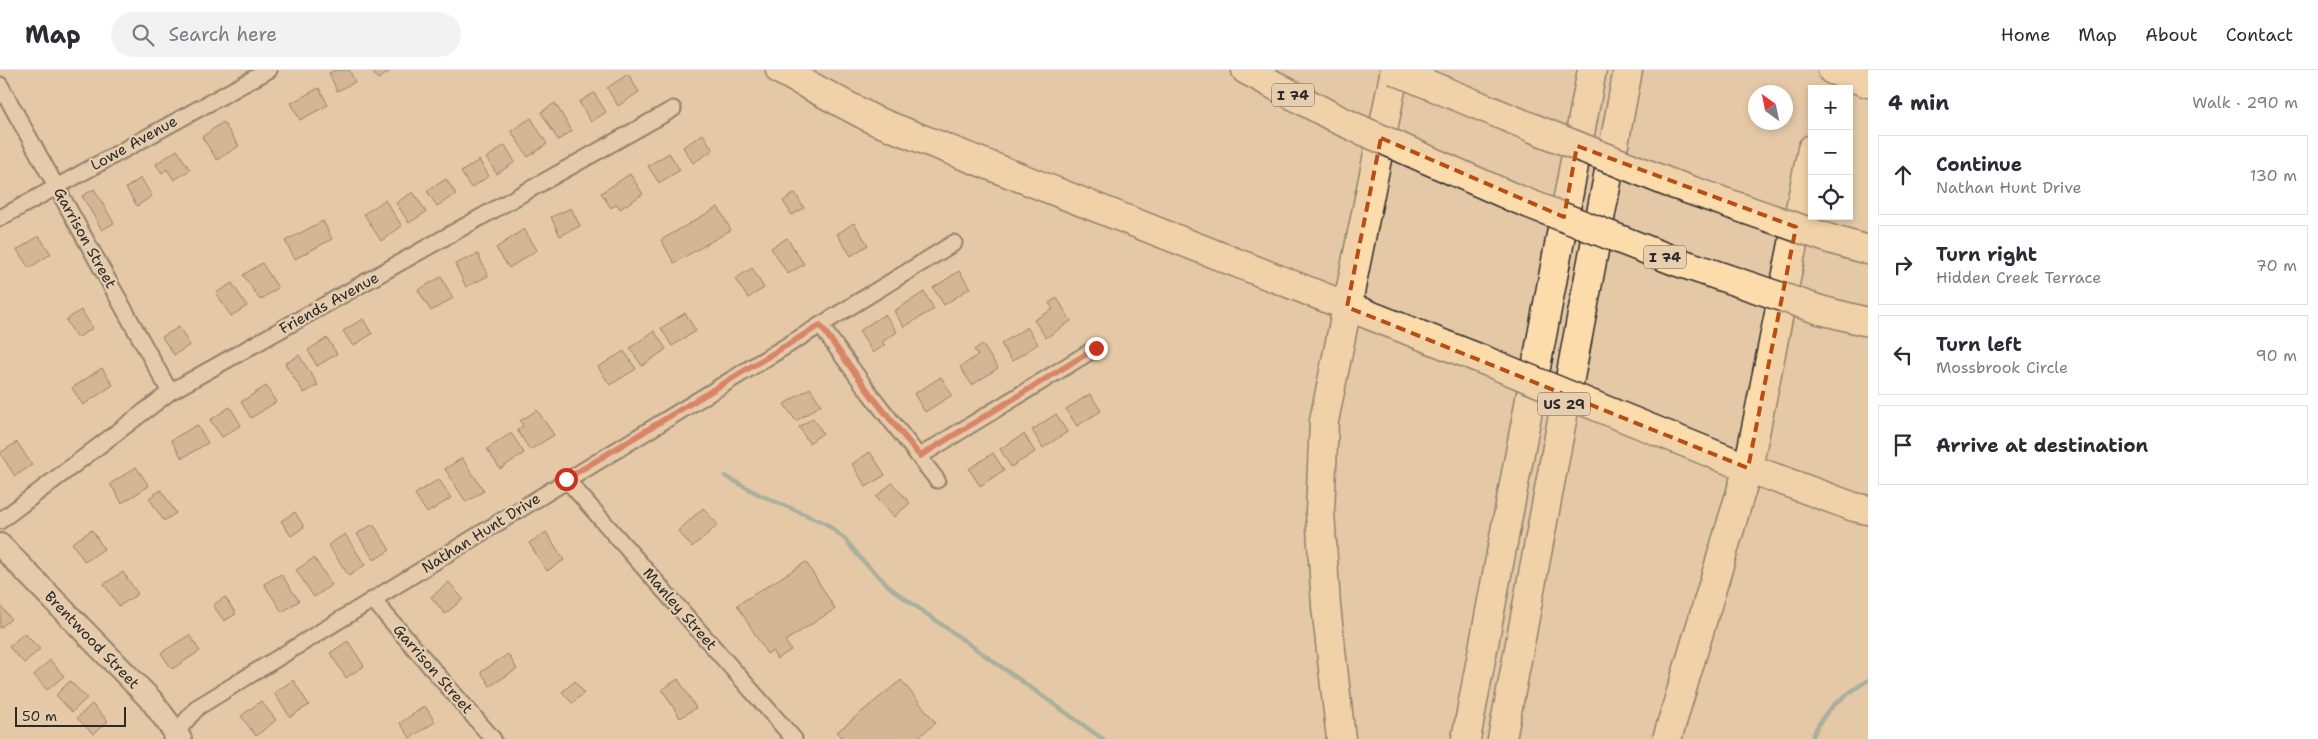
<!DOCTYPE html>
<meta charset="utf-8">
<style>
body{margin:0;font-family:"Shantell Sans",sans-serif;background:#f2f2f3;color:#2b2b33}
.controls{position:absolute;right:15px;top:15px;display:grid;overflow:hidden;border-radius:0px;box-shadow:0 2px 8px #0003}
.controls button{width:45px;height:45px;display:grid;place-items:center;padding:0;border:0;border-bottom:1px solid #e1e1e2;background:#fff;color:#2b2b33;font:25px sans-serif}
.compass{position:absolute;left:1748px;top:15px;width:45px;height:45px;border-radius:50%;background:#fff;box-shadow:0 2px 8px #0003;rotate:327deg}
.scale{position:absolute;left:15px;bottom:12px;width:111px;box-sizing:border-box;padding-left:5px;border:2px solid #2b2b2b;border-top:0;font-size:14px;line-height:18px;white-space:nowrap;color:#2b2b2b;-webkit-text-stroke:4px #e7ceaf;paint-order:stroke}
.stop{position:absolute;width:15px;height:15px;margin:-11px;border:4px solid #c8321e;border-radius:50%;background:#fff}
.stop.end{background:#c8321e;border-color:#fff;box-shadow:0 1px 5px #0008}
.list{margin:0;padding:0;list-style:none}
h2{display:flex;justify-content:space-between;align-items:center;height:65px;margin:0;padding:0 20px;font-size:21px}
h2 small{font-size:16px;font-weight:400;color:#7c7c81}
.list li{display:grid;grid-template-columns:32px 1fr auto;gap:15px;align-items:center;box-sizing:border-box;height:80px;margin:0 10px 10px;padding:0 10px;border:1px solid #e1e1e2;border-radius:0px}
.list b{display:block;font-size:19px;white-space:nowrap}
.list p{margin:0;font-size:16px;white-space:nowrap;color:#7c7c81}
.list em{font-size:16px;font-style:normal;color:#7c7c81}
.icon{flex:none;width:28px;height:28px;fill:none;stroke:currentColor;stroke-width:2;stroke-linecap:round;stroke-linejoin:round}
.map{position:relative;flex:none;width:1868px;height:669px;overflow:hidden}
header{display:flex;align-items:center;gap:30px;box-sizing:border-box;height:70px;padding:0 25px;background:#fff;border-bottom:1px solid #e1e1e2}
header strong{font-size:24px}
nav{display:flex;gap:28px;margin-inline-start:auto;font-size:18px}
.search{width:350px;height:45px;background:#f2f2f3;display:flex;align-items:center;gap:12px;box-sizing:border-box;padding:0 18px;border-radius:28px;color:#7c7c81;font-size:19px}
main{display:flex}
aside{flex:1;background:#fff}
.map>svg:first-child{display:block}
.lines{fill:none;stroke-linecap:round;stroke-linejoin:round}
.stream{stroke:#619296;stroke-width:4.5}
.building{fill:#c0a07f;stroke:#2b2b2b}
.minor-casing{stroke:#2b2b2b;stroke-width:19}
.secondary-casing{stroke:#2b2b2b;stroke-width:26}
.motorway-casing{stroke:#2b2b2b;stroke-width:31}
.minor{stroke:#e7ceaf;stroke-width:15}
.secondary{stroke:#e7ceaf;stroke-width:22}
.motorway{stroke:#fddcac;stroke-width:28}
.motorway-bridge-casing{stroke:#2b2b2b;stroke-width:31;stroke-linecap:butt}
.motorway-bridge{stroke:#fddcac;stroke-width:28}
.route{stroke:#c8321e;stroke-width:6}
.marked{fill:none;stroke:#b94e14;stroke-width:4;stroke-dasharray:10 6;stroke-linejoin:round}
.labels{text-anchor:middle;stroke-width:4.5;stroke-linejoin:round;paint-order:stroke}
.shield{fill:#e7ceaf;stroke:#635c53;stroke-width:1}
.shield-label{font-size:14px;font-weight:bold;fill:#2b2b2b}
.street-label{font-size:15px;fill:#2b2b2b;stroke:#e7ceaf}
</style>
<header>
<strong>Map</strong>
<div class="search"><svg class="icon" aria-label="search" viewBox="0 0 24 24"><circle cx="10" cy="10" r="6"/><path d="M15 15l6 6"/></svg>Search here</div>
<nav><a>Home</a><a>Map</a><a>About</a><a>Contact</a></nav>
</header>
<main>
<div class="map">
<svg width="1868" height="669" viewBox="0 0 1868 669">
<rect width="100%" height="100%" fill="#e5c8a6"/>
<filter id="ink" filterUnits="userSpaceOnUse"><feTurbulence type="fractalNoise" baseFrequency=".02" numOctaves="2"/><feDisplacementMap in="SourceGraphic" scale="10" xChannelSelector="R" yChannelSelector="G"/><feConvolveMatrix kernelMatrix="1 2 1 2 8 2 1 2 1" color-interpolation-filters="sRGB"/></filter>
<g filter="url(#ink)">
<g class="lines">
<g class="stream">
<polyline points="725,406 760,425 825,453 845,469 861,489 893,520 1103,669"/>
<path d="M 1812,669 C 1822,639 1843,627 1868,610"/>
</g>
</g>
<g class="building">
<polygon points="336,0 349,0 355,12 337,21 329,3"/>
<polygon points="371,0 392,0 378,9"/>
<polygon points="628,4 639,22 618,36 607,18"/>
<polygon points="319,18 328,35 300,50 291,33"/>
<polygon points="594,23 606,42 591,52 579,32"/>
<polygon points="555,33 572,61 558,70 541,42"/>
<polygon points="531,48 547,74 528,87 511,61"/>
<polygon points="223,52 239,76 217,90 202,67"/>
<polygon points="703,64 713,80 693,93 683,77"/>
<polygon points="505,75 515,92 497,104 486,88"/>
<polygon points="177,80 190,100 174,110 167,99 162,103 156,94"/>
<polygon points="669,83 680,100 659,113 648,96"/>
<polygon points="479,90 489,106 471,118 461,102"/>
<polygon points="630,104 643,124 620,139 617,134 611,138 601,123"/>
<polygon points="141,108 152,126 137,136 126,118"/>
<polygon points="446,109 456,124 437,136 427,121"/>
<polygon points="94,119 114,153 102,160 82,126"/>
<polygon points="413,122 426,142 409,153 396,133"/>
<polygon points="795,123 804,138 792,145 783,131"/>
<polygon points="385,130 402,156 381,171 364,144"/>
<polygon points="718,137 731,160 674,193 661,170"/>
<polygon points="571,138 580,156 560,166 551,147"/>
<polygon points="323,151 332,169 295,189 285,171"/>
<polygon points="854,153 868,175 851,186 837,164"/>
<polygon points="524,159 537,180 509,198 496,178"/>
<polygon points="39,166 51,184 29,198 17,180"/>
<polygon points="787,168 804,194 788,204 771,178"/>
<polygon points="478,184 488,206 466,217 455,194"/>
<polygon points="262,193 278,218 260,230 243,205"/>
<polygon points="752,198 764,218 748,228 735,209"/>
<polygon points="959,201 970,218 944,235 933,218"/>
<polygon points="441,207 453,228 431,241 418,220"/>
<polygon points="232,213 247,236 231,246 216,223"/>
<polygon points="924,222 934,239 904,257 894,241"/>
<polygon points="1057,228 1071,251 1046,268 1034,250 1053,239 1049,233"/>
<polygon points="81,240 93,258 77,268 66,250"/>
<polygon points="685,243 696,261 672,276 661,258"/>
<polygon points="885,244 897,262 882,272 885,275 873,283 859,261"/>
<polygon points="363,249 372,264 353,276 343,261"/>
<polygon points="179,257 190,275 174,285 162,267"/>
<polygon points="1027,257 1038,274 1012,291 1001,274"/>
<polygon points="654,261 666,279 642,296 630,278"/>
<polygon points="327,268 337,284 317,296 308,280"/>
<polygon points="982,274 998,298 972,315 960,297 978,285 974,280"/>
<polygon points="624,281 636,299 610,315 598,297"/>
<polygon points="299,285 318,315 304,323 285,294"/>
<polygon points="102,298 113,315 83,335 72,318"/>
<polygon points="941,307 952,325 925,342 914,324"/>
<polygon points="266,316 276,332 251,348 241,332"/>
<polygon points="810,318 821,335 796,351 784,334"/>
<polygon points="1090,324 1101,341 1077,356 1066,339"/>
<polygon points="230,337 241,355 222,367 210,350"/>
<polygon points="537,340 554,365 530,380 517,360 523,356 520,351"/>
<polygon points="1056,344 1067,362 1043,378 1032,360"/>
<polygon points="813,348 823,363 809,373 799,357"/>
<polygon points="197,355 208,373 182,388 171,370"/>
<polygon points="511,363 524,383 500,399 487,379"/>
<polygon points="1024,364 1035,382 1011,397 1000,379"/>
<polygon points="17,372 32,395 15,406 0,383"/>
<polygon points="870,382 885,405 866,417 852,394"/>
<polygon points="993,383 1004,400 980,416 969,399"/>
<polygon points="462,388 484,421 466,432 445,399"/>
<polygon points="136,397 149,416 122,433 110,414"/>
<polygon points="439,409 451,428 427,443 415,424"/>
<polygon points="892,413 910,433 894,447 876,427"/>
<polygon points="161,420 176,443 164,451 149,428"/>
<polygon points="703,438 718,455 692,477 678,461"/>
<polygon points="295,442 304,457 291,466 281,451"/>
<polygon points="373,454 390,480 374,490 357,464"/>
<polygon points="92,460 104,479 85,492 72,473"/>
<polygon points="546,462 564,490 547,501 529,473"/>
<polygon points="345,464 365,495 349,506 328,475"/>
<polygon points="314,488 332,515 314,527 296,500"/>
<polygon points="806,492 835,539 785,571 791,580 777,589 772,581 767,584 737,535"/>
<polygon points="123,502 138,524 119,536 104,514"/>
<polygon points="281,504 299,531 282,542 264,514"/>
<polygon points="449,512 463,529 445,544 431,527"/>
<polygon points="225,527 236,544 224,551 213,535"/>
<polygon points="0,535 11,549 0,558"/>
<polygon points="24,563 40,579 24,593 9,577"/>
<polygon points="189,565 200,581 172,599 161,583"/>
<polygon points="348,571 364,596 346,608 330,583"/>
<polygon points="508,584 517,599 490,616 481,602"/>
<polygon points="50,590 64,606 47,620 34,605"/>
<polygon points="678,609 696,638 680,648 662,619"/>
<polygon points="293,610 309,635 290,647 274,623"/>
<polygon points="901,610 936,653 916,669 844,669 837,662"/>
<polygon points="70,611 87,628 72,642 56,625"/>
<polygon points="575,611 584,623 572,633 562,622"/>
<polygon points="261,631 276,650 256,666 241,646"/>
<polygon points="92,634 108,651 93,664 77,648"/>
<polygon points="425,636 435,652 410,668 400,653"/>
</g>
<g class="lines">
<defs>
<g id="minor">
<polyline points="0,15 170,322"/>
<polyline points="0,148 269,0"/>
<polyline points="820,255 871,325 937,410"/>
<polyline points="920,386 1096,278"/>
<polyline points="566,409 794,669"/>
<polyline points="0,451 170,322 673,39"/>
<polyline points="373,530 493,669"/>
<polyline points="171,668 198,637 954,173"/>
</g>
<polyline id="secondary" points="0,475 152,631 180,669"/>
<g id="motorway">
<polyline points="780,0 874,50 1486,291"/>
<polyline points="1246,0 1339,50"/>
<polyline points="1832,0 1868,13"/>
<polyline points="1444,21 1533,58"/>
<polyline points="1426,89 1512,127"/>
<polyline points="1830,169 1868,180"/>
<polyline points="1820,240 1868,252"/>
<polyline points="1615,344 1748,398 1854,437 1868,440"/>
<polyline points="1341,669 1326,536 1320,442 1324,351 1395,0"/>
<polyline points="1466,669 1592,0"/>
<polyline points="1502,669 1628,0"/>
<polyline points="1667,669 1748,398 1812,79"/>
</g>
</defs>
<use href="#minor" class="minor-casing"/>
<use href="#secondary" class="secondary-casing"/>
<use href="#motorway" class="motorway-casing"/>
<use href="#minor" class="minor"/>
<use href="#secondary" class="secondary"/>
<use href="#motorway" class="motorway"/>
<defs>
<g id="motorway-bridge">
<polyline points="1394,0 1444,21"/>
<polyline points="1339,50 1426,89"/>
<polyline points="1533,58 1667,112 1830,169"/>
<polyline points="1512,127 1675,191 1820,240"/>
<polyline points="1486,291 1615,344"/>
</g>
</defs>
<use href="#motorway-bridge" class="motorway-bridge-casing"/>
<use href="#motorway-bridge" class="motorway-bridge"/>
</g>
</g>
<g class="lines" filter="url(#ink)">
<polyline class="route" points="566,409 820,255 871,325 920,386 1096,278"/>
</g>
<path d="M0 0H1868V669H0ZM 1381,68 L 1564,147 L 1577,76 L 1796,157 L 1748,398 L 1347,237 Z" fill="#e5c8a6" fill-opacity=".55" fill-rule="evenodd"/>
<path class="marked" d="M 1381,68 L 1564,147 L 1577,76 L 1796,157 L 1748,398 L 1347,237 Z"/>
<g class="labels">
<g class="shield">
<rect x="1272" y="13.5" width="42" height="23" rx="4"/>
<rect x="1644" y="175.5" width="42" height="23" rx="4"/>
<rect x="1538" y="322.5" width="52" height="23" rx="4"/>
</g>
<g class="shield-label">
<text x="1293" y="30">I 74</text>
<text x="1665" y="192">I 74</text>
<text x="1564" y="339">US 29</text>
</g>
<g class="street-label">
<text transform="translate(134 73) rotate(-29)" y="5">Lowe Avenue</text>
<text transform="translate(85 168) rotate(61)" y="5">Garrison Street</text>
<text transform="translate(329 233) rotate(-29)" y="5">Friends Avenue</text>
<text transform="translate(481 463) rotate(-32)" y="5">Nathan Hunt Drive</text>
<text transform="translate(680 539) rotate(49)" y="5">Manley Street</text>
<text transform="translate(92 570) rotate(46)" y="5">Brentwood Street</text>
<text transform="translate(433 599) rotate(49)" y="5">Garrison Street</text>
</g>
</g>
</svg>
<div class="controls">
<button>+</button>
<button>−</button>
<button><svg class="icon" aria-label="locate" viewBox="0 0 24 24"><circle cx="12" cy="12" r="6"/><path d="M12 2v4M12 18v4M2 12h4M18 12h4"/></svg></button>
</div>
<svg class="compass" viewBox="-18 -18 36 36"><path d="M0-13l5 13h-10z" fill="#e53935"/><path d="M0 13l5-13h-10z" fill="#7c7c81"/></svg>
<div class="scale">50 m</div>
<div class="stop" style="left:566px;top:409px"></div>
<div class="stop end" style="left:1096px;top:278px"></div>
</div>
<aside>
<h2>4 min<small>Walk · 290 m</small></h2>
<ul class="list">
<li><svg class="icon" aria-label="ahead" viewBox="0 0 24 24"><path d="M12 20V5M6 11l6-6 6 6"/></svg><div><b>Continue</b><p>Nathan Hunt Drive</p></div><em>130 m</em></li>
<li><svg class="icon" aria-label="right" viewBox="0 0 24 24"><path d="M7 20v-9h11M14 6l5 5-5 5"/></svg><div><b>Turn right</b><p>Hidden Creek Terrace</p></div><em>70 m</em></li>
<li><svg class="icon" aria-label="left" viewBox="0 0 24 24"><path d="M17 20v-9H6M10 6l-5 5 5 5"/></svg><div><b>Turn left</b><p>Mossbrook Circle</p></div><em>90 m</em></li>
<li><svg class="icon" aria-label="arrive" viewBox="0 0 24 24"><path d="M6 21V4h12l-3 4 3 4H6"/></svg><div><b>Arrive at destination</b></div></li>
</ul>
</aside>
</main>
